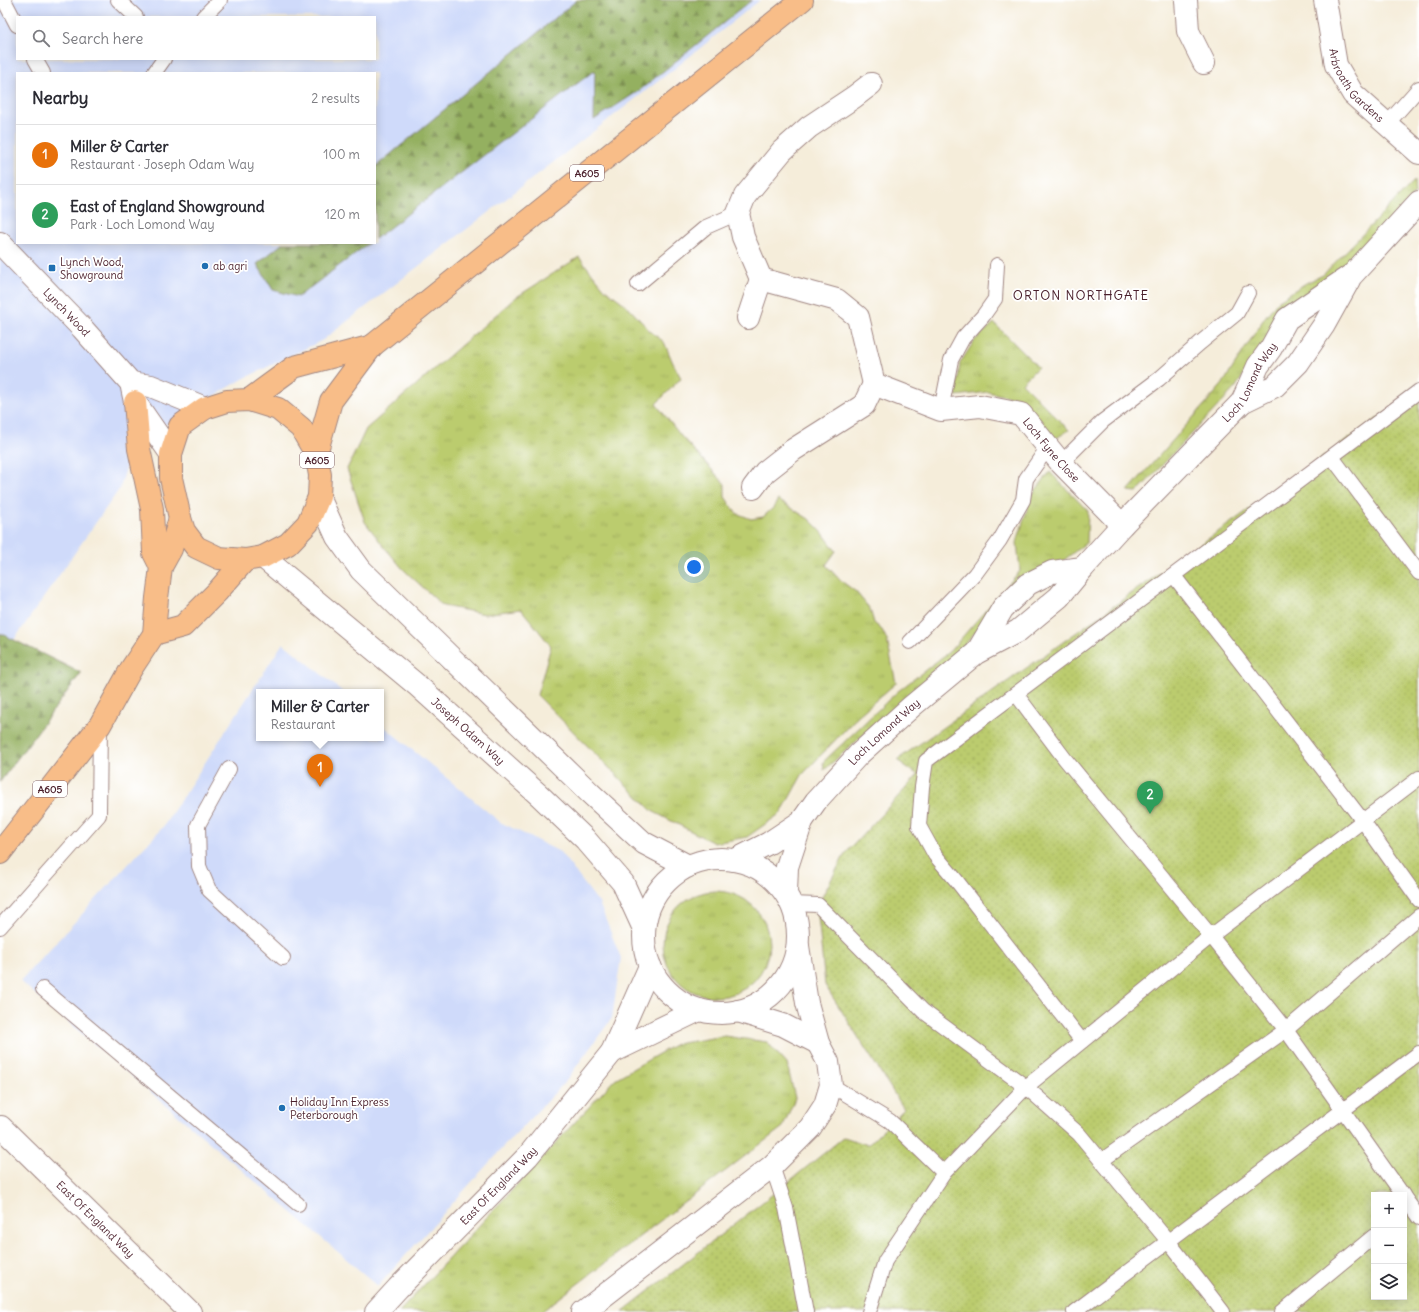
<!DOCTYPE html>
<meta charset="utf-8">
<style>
body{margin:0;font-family:Delius,sans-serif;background:#f7f7f7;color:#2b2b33}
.controls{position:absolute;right:12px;bottom:12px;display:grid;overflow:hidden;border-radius:0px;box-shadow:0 2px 10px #0003}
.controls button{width:36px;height:36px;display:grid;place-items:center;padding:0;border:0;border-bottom:1px solid #e1e1e2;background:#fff;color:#2b2b33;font:20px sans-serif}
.you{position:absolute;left:694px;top:567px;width:14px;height:14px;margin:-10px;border:3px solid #fff;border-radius:50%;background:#1a73e8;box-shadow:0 0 0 6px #1a73e833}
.badge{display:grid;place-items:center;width:26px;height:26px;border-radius:50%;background:#d93025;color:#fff;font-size:13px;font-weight:700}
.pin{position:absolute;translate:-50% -33px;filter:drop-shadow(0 1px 2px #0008)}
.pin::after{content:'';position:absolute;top:21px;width:14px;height:12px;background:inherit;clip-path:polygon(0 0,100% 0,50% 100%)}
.popup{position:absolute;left:256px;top:689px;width:128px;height:52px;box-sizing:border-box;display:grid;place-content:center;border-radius:0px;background:#fff;filter:drop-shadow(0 1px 3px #0005);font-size:13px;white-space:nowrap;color:#7c7c81}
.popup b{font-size:15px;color:#2b2b33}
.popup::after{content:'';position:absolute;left:50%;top:100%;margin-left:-8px;border:8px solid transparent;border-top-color:#fff}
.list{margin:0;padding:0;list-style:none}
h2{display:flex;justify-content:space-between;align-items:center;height:52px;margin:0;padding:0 16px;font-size:17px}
h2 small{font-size:13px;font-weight:400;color:#7c7c81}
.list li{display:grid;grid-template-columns:26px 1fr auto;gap:12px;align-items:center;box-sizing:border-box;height:60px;padding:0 16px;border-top:1px solid #e1e1e2}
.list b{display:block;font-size:15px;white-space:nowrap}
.list p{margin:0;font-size:13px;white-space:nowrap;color:#7c7c81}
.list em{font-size:13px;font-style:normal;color:#7c7c81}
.icon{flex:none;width:22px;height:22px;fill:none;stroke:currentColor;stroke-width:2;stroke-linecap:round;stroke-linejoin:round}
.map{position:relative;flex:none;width:1419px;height:1312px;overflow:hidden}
.search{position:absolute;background:#fff;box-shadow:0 2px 10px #0003;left:16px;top:16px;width:360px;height:44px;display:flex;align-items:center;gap:10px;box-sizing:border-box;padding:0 14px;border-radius:0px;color:#7c7c81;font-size:15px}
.panel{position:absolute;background:#fff;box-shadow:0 2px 10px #0003;left:16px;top:72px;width:360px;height:172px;border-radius:0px}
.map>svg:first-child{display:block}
.built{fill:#cfdafa;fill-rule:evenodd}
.grass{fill:url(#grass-tufts);stroke:#82764c}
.forest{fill:url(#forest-firs);stroke:#6f6846}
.park{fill:url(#park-dots);stroke:#82764c;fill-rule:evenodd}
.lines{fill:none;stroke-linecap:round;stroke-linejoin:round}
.service-casing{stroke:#a08682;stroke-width:16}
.minor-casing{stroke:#a08682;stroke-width:24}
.tertiary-casing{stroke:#a08682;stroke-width:24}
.primary-casing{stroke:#a08682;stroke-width:24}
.service{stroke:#fff;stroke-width:14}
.minor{stroke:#fff;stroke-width:22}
.tertiary{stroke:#fff;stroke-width:22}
.primary{stroke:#f8bd88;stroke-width:22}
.poi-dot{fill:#1f6fb2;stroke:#fff;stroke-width:1.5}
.labels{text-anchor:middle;stroke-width:3.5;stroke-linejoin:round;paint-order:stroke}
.shield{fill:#fff;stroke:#80626b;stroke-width:1}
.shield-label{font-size:10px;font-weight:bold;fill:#4a1f2b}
.street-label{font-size:11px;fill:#4a1f2b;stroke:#fff}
.poi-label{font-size:11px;fill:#4a1f2b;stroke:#fff;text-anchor:start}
.quarter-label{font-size:13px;letter-spacing:1px;fill:#4a1f2b;stroke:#fff}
</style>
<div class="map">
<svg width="1419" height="1312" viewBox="0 0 1419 1312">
<defs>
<pattern id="grass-tufts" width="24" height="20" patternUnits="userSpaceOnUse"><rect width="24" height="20" fill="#bbcc6e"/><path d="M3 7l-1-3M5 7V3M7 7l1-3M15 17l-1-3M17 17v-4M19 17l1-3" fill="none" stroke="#a2af5f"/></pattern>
<pattern id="forest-firs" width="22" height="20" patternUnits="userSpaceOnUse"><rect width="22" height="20" fill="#94b061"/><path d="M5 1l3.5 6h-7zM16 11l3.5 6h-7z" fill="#7b8f50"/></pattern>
<pattern id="park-dots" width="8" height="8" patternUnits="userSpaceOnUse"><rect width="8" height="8" fill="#bbcc6e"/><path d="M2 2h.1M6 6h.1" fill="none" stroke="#a2af5f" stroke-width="1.8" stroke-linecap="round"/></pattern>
</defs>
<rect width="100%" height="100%" fill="#fff"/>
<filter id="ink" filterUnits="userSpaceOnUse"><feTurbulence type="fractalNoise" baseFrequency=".025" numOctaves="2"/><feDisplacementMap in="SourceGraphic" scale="8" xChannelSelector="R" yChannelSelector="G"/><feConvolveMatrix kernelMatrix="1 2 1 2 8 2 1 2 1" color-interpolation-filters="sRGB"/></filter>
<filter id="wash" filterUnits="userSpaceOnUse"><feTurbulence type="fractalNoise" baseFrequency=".012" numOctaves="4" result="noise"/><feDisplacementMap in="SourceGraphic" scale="16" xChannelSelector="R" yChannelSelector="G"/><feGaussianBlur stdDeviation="0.9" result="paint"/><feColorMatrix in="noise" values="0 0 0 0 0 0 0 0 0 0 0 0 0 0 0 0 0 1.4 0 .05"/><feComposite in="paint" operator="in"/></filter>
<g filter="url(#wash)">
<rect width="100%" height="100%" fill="#f5edda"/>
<g class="built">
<path d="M 0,0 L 760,0 L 674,69 L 323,340 L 243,379 L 133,444 L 120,488 L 0,660 ZM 17,17 L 375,17 L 375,59 L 17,59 ZM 17,73 L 375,73 L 375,243 L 17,243 Z"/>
<polygon points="283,643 343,692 259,692 259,738 381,738 381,724 500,822 560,852 599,903 621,958 612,1018 565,1082 505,1145 378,1286 20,981 163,827"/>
</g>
<g class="grass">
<polygon points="1414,181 1415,193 1338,277 1266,342 1235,388 1137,492 1128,491 1222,385 1265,317 1279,300 1306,283 1323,275"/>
<polygon points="579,257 605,289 626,305 650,331 664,342 673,363 681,378 656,404 681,436 725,484 725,497 736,513 751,519 763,517 773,508 778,500 809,519 822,532 836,551 826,565 840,580 856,592 870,609 874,623 882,630 887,640 896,683 860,714 802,775 781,813 747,837 714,843 652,811 537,695 551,646 521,609 485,614 443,606 403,569 385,548 365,522 347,469 366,429 515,298"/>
<polygon points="994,323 1038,367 1022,383 1069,430 1055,439 1014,398 988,392 956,396 960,363 975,340"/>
<polygon points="1050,472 1088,511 1087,542 985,622 941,670 896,706 824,770 823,762 897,692 950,651 1020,571 1017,542 1031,496"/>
<circle cx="716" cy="944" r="53"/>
<polygon points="724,1036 767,1042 787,1064 795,1098 783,1127 541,1312 399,1312 615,1079 676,1044"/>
</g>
<g class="forest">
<polygon points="577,0 752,0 640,90 594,120 595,70 375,239 375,167"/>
<polygon points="283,243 369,243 298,297 273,290 257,264"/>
<polygon points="0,633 81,673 0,782"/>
</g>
<path class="park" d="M 1419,389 L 1419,1312 L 622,1312 L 787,1183 L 844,1137 L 868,1145 L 904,1109 L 825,985 L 817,906 L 845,854 L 918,775 L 897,760 ZM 1374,1195 L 1404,1195 L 1404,1297 L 1374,1297 Z"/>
</g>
<g filter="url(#ink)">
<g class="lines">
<defs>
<g id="service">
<polyline points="4,0 17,25"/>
<polyline points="118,0 136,17"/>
<polyline points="203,17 220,0"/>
<polyline points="35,59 43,73"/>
<polyline points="154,73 164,59"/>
<polyline points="1387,124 1419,88"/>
<polyline points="638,284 706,227 738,213"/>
<polyline points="941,410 951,360 963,338 983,316 995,299 997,265"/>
<polyline points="1332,457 1419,573"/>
<polyline points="1061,463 1103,421 1159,379 1200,343 1237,313 1248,293"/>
<polyline points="1174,576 1363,821 1419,900"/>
<polyline points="910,642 975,574 1000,540 1023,500 1026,479 1048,447"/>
<polyline points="1016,694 1065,759 1211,936 1419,778"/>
<polyline points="229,769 198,825 199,866 209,890 283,958"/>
<polyline points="791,904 818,905 923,1011 1026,1087 1211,936 1286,1030 1403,1195"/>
<polyline points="0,927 99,815 100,725"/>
<polyline points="43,989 298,1204"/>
<polyline points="1082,1041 956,880 935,855 919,826 922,787 926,761 1419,391"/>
<polyline points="831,1085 890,1121 944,1173 1026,1087 1079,1134 1168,1241 1223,1312"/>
<polyline points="1101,1161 1286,1030 1419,916"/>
<polyline points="772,1166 786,1208 806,1312"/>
<polyline points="1404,1197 1419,1218"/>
<polyline points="869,1312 885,1261 944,1173"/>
<polyline points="1074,1312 1419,1053"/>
<polyline points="1282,1312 1374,1236"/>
</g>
<g id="minor">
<polyline points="1186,0 1188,31 1204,63"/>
<path id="s1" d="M 1325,0 L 1336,65 L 1353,94 L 1419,153"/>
<path id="s2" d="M 871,84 L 854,97 L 809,127 L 782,151 L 745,196 L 738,213 L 743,237 L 761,279 L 837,300 L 858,317 L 874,384 L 941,410 L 980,406 L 1021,414 L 1061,463 L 1122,525"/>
<polyline points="748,318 761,279"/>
<polyline points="1242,402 1275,386 1298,363 1324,325 1349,280"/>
<polyline points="753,488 765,472 793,450 864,405 874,384"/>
<polyline points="319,497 337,537 361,570 590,793 644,843 688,866"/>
<path id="s3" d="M 263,557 L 418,686 L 539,795 L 585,839 L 623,883 L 644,929"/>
<polyline points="977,652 1003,608 1028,584 1052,572 1083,568"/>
<circle cx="721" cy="936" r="77"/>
<polyline points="735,860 769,843 802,821"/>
<path id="s4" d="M 786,893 L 787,867 L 802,821 L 816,801 L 859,754 L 911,707 L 976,653 L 1018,631 L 1059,597 L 1083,568 L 1122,525 L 1242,402 L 1258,366 L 1271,348 L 1287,319 L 1353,274 L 1419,202"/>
<polyline points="738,1011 783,1025 818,1043"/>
<polyline points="612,1052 699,1010"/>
<path id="s5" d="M 1,1127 L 190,1312"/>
<path id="s6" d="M 376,1312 L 398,1288 L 528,1156 L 612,1052 L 650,966"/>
<polyline points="583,1312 772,1166 810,1128 825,1105 831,1085 828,1062 818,1043 807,1003 798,946"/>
</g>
<g id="tertiary">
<path id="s7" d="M 0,243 L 82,328 L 131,383 L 135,402 L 171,454"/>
<polyline points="131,383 151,386 205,408"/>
</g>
<g id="primary">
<polygon points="249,400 278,409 301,428 316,454 320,475 319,497 308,523 288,544 263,557 245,560 219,558 196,547 184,531 180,518 171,478 171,454 180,426 205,408 227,401"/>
<polyline points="249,400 294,367 372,346"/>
<polyline points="135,402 139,449 152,509 154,553 161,567"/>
<polyline points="316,454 331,401 372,346 802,0"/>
<polyline points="154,634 183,626 217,592 245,560"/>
<polyline points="0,853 100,725 131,669 154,634 157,598 161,567 171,549 180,518"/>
</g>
</defs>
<use href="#service" class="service-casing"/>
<use href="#minor" class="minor-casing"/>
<use href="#tertiary" class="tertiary-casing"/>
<use href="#primary" class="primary-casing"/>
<use href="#service" class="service"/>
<use href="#minor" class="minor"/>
<use href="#tertiary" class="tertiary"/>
<use href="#primary" class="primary"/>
</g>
</g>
<g class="poi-dot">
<circle cx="205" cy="266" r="4"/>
<rect x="48" y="264" width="8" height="8" rx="2"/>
<circle cx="282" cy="1108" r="4"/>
</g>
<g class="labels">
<g class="shield">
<rect x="570" y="165" width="34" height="16" rx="3"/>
<rect x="300" y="452" width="34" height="16" rx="3"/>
<rect x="33" y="781" width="34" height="16" rx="3"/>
</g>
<g class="shield-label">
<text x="587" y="177">A605</text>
<text x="317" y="464">A605</text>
<text x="50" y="793">A605</text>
</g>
<g class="street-label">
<text dy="4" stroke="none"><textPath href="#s1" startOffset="94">Arbroath Gardens</textPath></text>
<text dy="4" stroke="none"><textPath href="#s7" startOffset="96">Lynch Wood</textPath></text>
<text dy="4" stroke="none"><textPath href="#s4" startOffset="706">Loch Lomond Way</textPath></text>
<text dy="4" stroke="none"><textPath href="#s2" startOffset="633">Loch Fyne Close</textPath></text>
<text dy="4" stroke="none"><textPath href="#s3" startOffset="269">Joseph Odam Way</textPath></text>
<text dy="4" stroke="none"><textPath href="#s4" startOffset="196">Loch Lomond Way</textPath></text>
<text dy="4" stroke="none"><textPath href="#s6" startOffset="176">East Of England Way</textPath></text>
<text dy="4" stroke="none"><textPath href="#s5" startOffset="132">East Of England Way</textPath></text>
</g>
<g class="poi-label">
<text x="60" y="266">Lynch Wood,<tspan x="60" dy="13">Showground</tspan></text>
<text x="213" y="270">ab agri</text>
<text x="290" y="1106">Holiday Inn Express<tspan x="290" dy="13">Peterborough</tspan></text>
</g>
<g class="quarter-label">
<text x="1081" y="300">ORTON NORTHGATE</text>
</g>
</g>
</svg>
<div class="controls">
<button>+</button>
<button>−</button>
<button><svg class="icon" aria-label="layers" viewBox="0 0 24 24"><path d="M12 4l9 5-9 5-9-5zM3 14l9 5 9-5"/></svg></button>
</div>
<div class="you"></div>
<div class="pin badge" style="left:320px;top:787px;background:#e8710a">1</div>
<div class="popup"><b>Miller &amp; Carter</b>Restaurant</div>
<div class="pin badge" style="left:1150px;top:814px;background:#2e9e5b">2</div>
<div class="search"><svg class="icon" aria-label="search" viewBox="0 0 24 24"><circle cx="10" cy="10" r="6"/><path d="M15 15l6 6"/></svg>Search here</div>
<section class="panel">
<h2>Nearby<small>2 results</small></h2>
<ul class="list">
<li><span class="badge" style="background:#e8710a">1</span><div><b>Miller &amp; Carter</b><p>Restaurant · Joseph Odam Way</p></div><em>100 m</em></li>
<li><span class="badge" style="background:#2e9e5b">2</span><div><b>East of England Showground</b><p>Park · Loch Lomond Way</p></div><em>120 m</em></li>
</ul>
</section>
</div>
